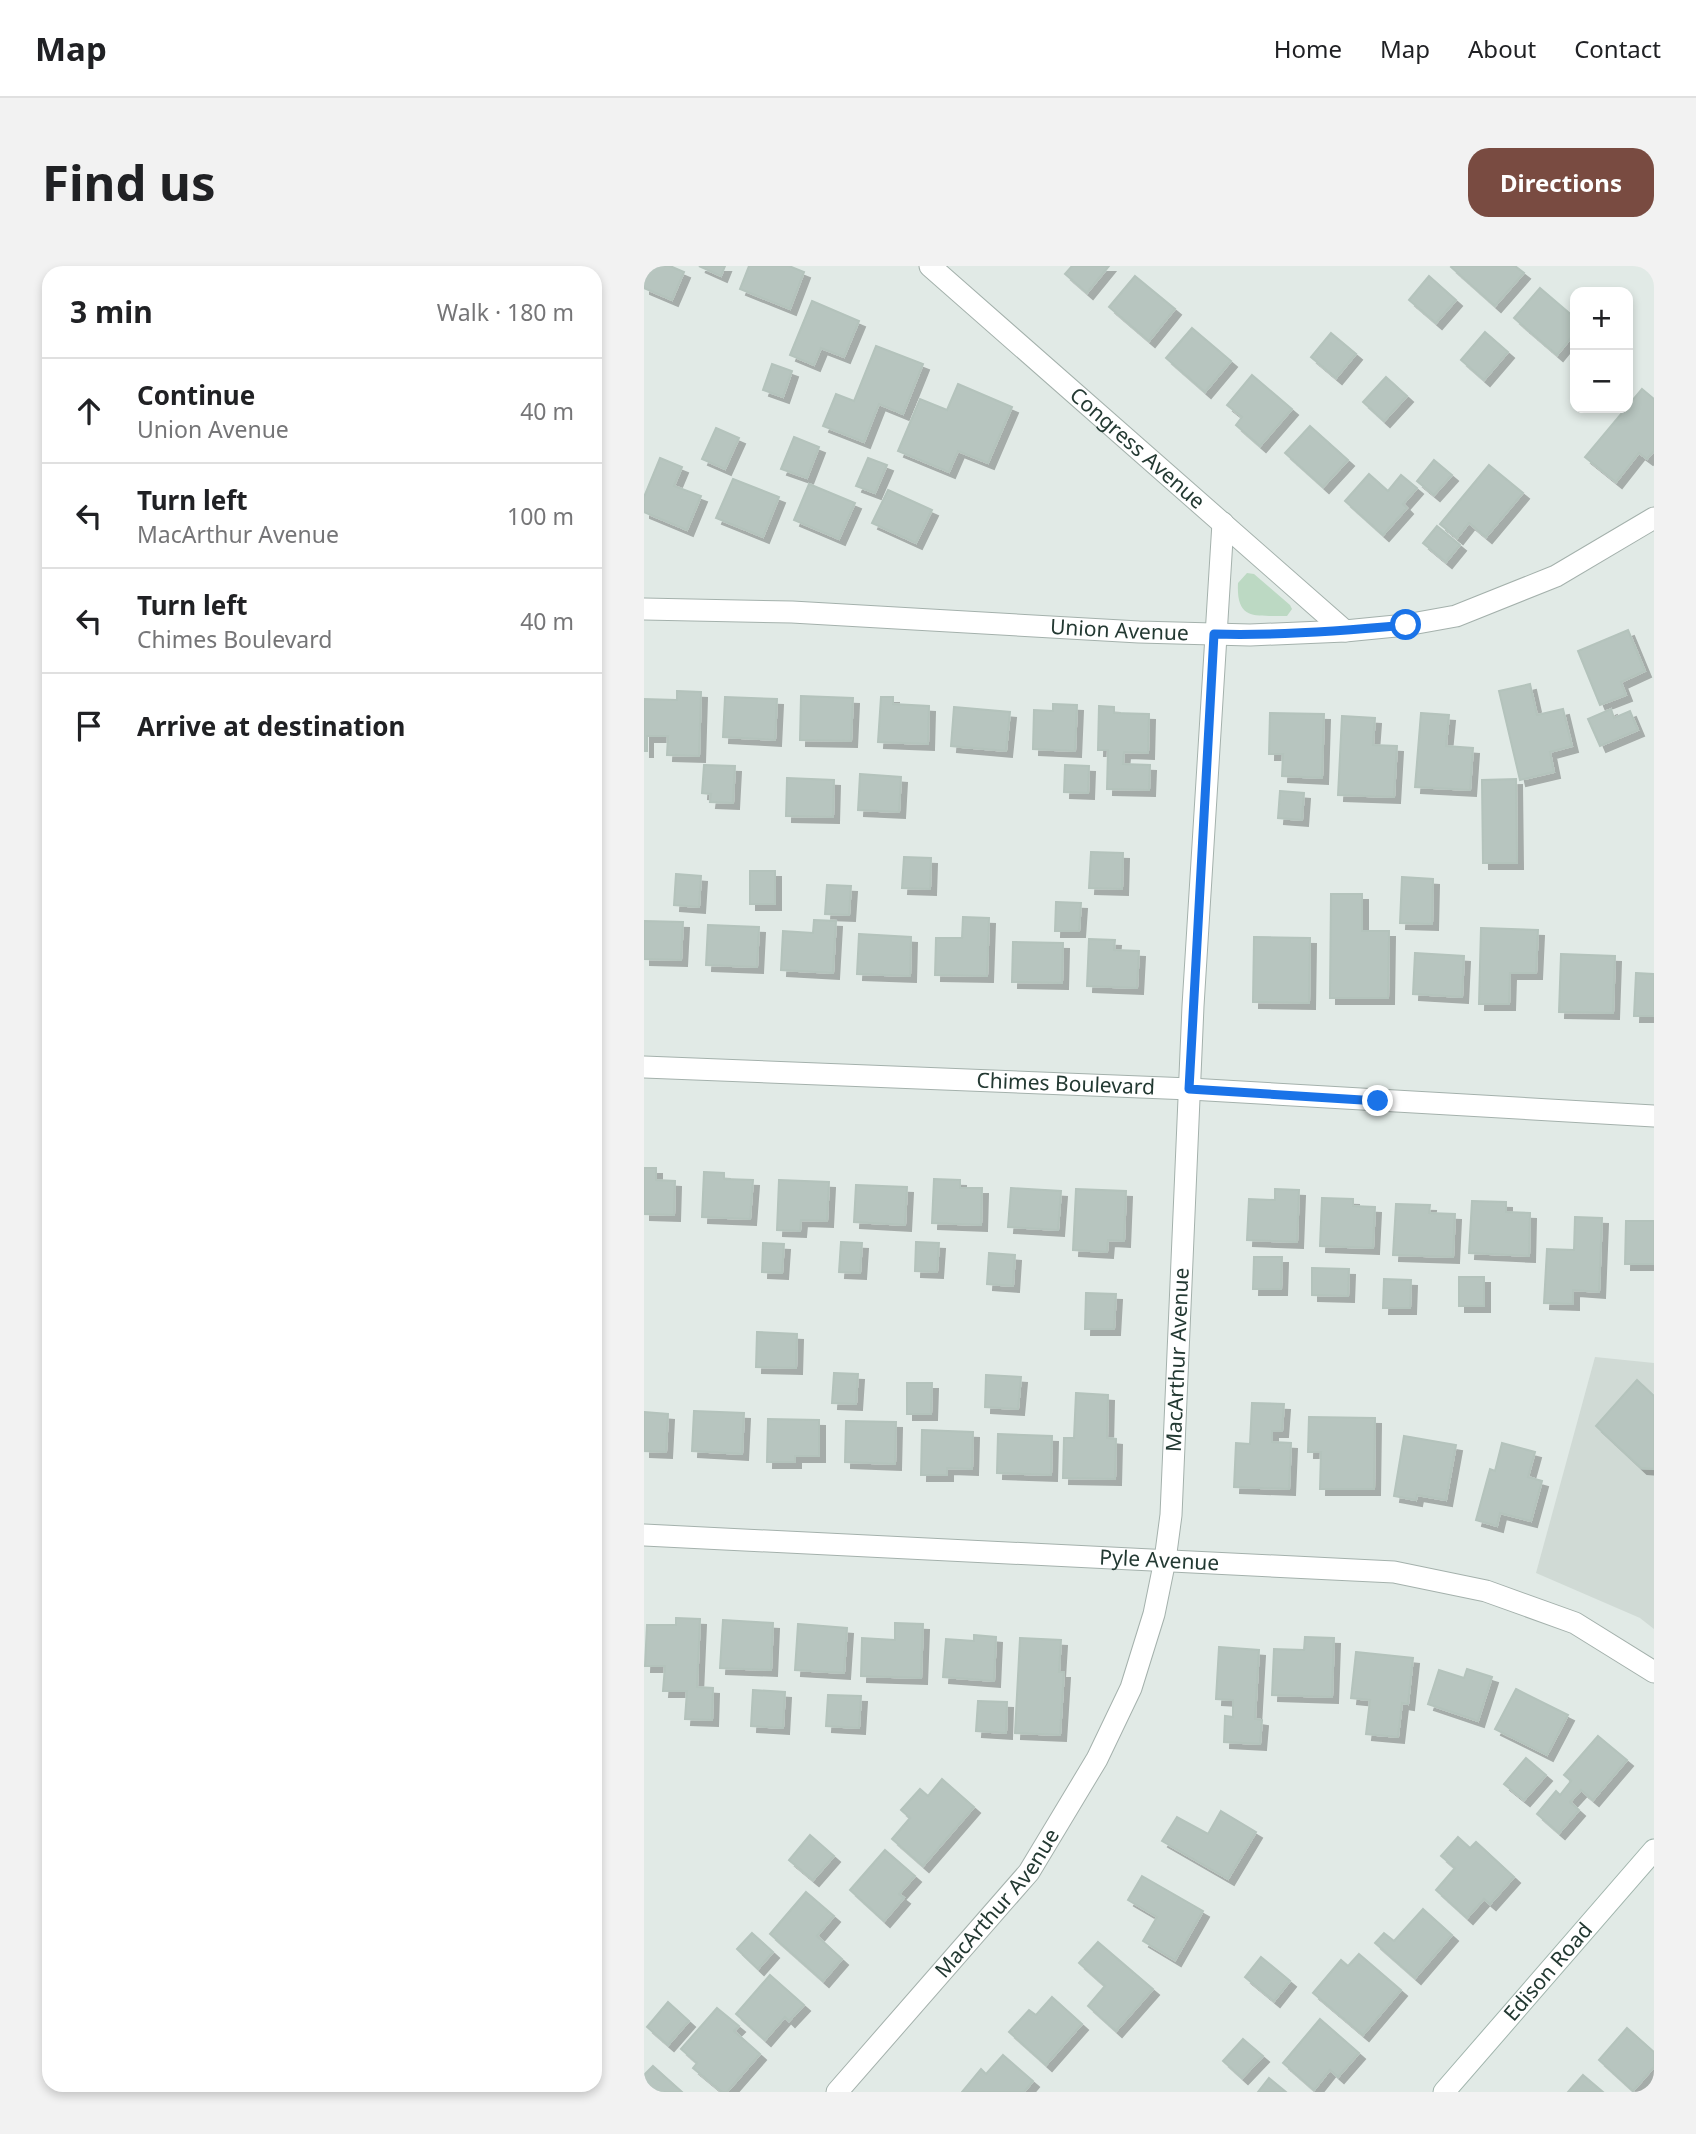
<!DOCTYPE html>
<meta charset="utf-8">
<style>
body{margin:0;font-family:"Noto Sans",sans-serif;background:#f2f2f2;color:#202124}
.controls{position:absolute;right:21px;top:21px;display:grid;overflow:hidden;border-radius:14px;box-shadow:0 4px 10px #0003}
.controls button{width:63px;height:63px;display:grid;place-items:center;padding:0;border:0;border-bottom:2px solid #e0e0e0;background:#fff;color:#202124;font:35px sans-serif}
.stop{position:absolute;width:21px;height:21px;margin:-16px;border:5px solid #1a73e8;border-radius:50%;background:#fff}
.stop.end{background:#1a73e8;border-color:#fff;box-shadow:0 2px 7px #0008}
.list{margin:0;padding:0;list-style:none}
h2{display:flex;justify-content:space-between;align-items:center;height:91px;margin:0;padding:0 28px;font-size:30px}
h2 small{font-size:23px;font-weight:400;color:#757577}
.list li{display:grid;grid-template-columns:46px 1fr auto;gap:21px;align-items:center;box-sizing:border-box;height:105px;padding:0 28px;border-top:2px solid #e0e0e0}
.list b{display:block;font-size:26px;white-space:nowrap}
.list p{margin:0;font-size:23px;white-space:nowrap;color:#757577}
.list em{font-size:23px;font-style:normal;color:#757577}
.icon{flex:none;width:38px;height:38px;fill:none;stroke:currentColor;stroke-width:2;stroke-linecap:round;stroke-linejoin:round}
.map{position:relative;flex:none;width:1010px;height:1826px;overflow:hidden;border-radius:21px}
header{display:flex;align-items:center;gap:42px;box-sizing:border-box;height:98px;padding:0 35px;background:#fff;border-bottom:2px solid #e0e0e0}
header strong{font-size:33px}
nav{display:flex;gap:38px;margin-inline-start:auto;font-size:24px}
.intro{display:flex;align-items:center;justify-content:space-between;box-sizing:border-box;height:168px;padding:0 42px}
h1{margin:0;font-size:49px}
.button{padding:18px 32px;border-radius:21px;background:#794b41;color:#fff;font-size:24px;font-weight:700}
main{display:flex;gap:42px;padding:0 42px}
aside{flex:1;background:#fff;border-radius:21px;box-shadow:0 4px 10px #0003}
.map>svg:first-child{display:block}
.built{fill:#d0dad5}
.green{fill:#bcd9c3}
.building{fill:#b7c5bf;stroke:#b4c3bc;stroke-width:2;filter:url(#shadow)}
.lines{fill:none;stroke-linecap:round;stroke-linejoin:round}
.street-casing{stroke:#a4b1ac;stroke-width:23}
.secondary-casing{stroke:#a1b5ad;stroke-width:23}
.street{stroke:#fff;stroke-width:21}
.secondary{stroke:#fff;stroke-width:21}
.route{stroke:#1a73e8;stroke-width:9}
.labels{text-anchor:middle;stroke-width:5;stroke-linejoin:round;paint-order:stroke}
.street-label{font-size:21px;fill:#233932;stroke:#f1f7f4}
</style>
<header>
<strong>Map</strong>
<nav><a>Home</a><a>Map</a><a>About</a><a>Contact</a></nav>
</header>
<div class="intro"><h1>Find us</h1><a class="button">Directions</a></div>
<main>
<aside>
<h2>3 min<small>Walk · 180 m</small></h2>
<ul class="list">
<li><svg class="icon" aria-label="ahead" viewBox="0 0 24 24"><path d="M12 20V5M6 11l6-6 6 6"/></svg><div><b>Continue</b><p>Union Avenue</p></div><em>40 m</em></li>
<li><svg class="icon" aria-label="left" viewBox="0 0 24 24"><path d="M17 20v-9H6M10 6l-5 5 5 5"/></svg><div><b>Turn left</b><p>MacArthur Avenue</p></div><em>100 m</em></li>
<li><svg class="icon" aria-label="left" viewBox="0 0 24 24"><path d="M17 20v-9H6M10 6l-5 5 5 5"/></svg><div><b>Turn left</b><p>Chimes Boulevard</p></div><em>40 m</em></li>
<li><svg class="icon" aria-label="arrive" viewBox="0 0 24 24"><path d="M6 21V4h12l-3 4 3 4H6"/></svg><div><b>Arrive at destination</b></div></li>
</ul>
</aside>
<div class="map">
<svg width="1010" height="1826" viewBox="0 0 1010 1826">
<defs>
<filter id="shadow"><feDropShadow dx="6" dy="6" stdDeviation="0" flood-color="#0004"/></filter>
</defs>
<rect width="100%" height="100%" fill="#e1eae6"/>
<polygon class="built" points="951,1091 1010,1097 1010,1363 996,1352 892,1307"/>
<path class="green" d="M 603,307 L 610,308 L 646,339 L 648,343 L 643,350 C 612,349 592,356 594,317 Z"/>
<g class="building">
<polygon points="6,0 26,0 40,6 28,34 0,22 0,13"/>
<polygon points="55,0 81,0 77,10"/>
<polygon points="105,0 145,0 160,6 146,43 96,23"/>
<polygon points="428,0 465,0 443,27 421,8"/>
<polygon points="808,0 871,0 880,7 851,40 807,1"/>
<polygon points="491,10 531,43 505,75 465,41"/>
<polygon points="785,10 812,34 792,57 765,34"/>
<polygon points="896,22 931,52 931,67 913,89 870,52"/>
<polygon points="168,35 215,55 200,91 177,82 170,99 146,89"/>
<polygon points="548,62 587,95 561,126 522,92"/>
<polygon points="841,66 864,86 840,114 817,94"/>
<polygon points="687,67 712,88 692,112 667,91"/>
<polygon points="232,80 279,98 259,148 235,138 220,176 179,160 192,128 210,135"/>
<polygon points="128,98 148,105 139,131 119,124"/>
<polygon points="608,109 648,143 616,180 592,159 598,151 583,139"/>
<polygon points="742,111 763,130 740,155 719,136"/>
<polygon points="314,118 368,141 344,197 314,185 305,206 254,185 276,133 303,144"/>
<polygon points="998,123 1010,133 1010,185 1003,193 995,187 972,216 941,191"/>
<polygon points="666,160 704,194 679,221 641,187"/>
<polygon points="72,162 95,172 81,203 58,193"/>
<polygon points="150,171 175,181 163,212 137,203"/>
<polygon points="16,192 38,201 30,220 57,230 43,264 0,246 0,231"/>
<polygon points="224,192 243,199 231,227 212,220"/>
<polygon points="790,194 808,209 790,229 773,215"/>
<polygon points="845,199 879,227 842,271 825,257 813,272 796,258"/>
<polygon points="725,208 744,225 757,209 773,222 759,238 763,242 739,269 701,235"/>
<polygon points="89,213 135,231 119,271 72,252"/>
<polygon points="165,218 211,237 195,273 150,254"/>
<polygon points="244,224 288,244 272,277 228,257"/>
<polygon points="793,260 816,279 802,296 779,277"/>
<polygon points="984,364 1001,405 977,416 982,429 956,439 934,385"/>
<polygon points="886,418 893,449 919,443 928,480 906,486 910,506 876,514 855,425"/>
<polygon points="33,425 57,426 55,490 23,489 24,470 3,470 3,485 0,485 0,433 33,434"/>
<polygon points="157,430 209,432 207,475 156,474"/>
<polygon points="81,431 133,433 131,474 79,471"/>
<polygon points="237,431 249,431 249,438 285,440 284,478 234,476"/>
<polygon points="409,438 433,439 431,485 389,483 390,444 409,445"/>
<polygon points="455,440 470,441 470,447 505,448 504,487 480,486 479,498 506,499 505,524 463,523 464,484 454,484"/>
<polygon points="310,441 366,446 362,485 307,480"/>
<polygon points="967,443 970,452 986,445 994,464 956,480 944,453"/>
<polygon points="626,447 680,448 678,512 638,510 639,488 625,488"/>
<polygon points="777,447 805,449 802,480 829,482 826,524 771,521"/>
<polygon points="698,450 731,452 729,479 753,480 750,531 694,529"/>
<polygon points="60,499 91,500 89,537 66,536 67,528 58,527"/>
<polygon points="421,499 445,500 444,527 420,526"/>
<polygon points="216,508 257,511 255,546 214,544"/>
<polygon points="143,512 190,514 189,551 142,550"/>
<polygon points="872,513 873,597 839,597 838,514"/>
<polygon points="636,525 660,527 658,554 634,552"/>
<polygon points="447,586 479,587 478,623 445,622"/>
<polygon points="260,591 287,592 286,623 258,622"/>
<rect x="106" y="605" width="25" height="33"/>
<polygon points="32,608 57,610 55,641 30,639"/>
<polygon points="758,611 789,613 788,658 756,657"/>
<polygon points="183,619 207,620 205,649 181,648"/>
<polygon points="687,628 718,628 718,665 745,665 744,732 686,732"/>
<polygon points="412,636 437,637 435,665 411,665"/>
<polygon points="319,651 345,652 343,710 291,709 292,672 318,672"/>
<polygon points="170,654 192,655 189,707 137,704 139,665 169,667"/>
<polygon points="0,655 39,656 37,694 0,693"/>
<polygon points="64,659 115,661 113,701 62,699"/>
<polygon points="837,662 894,664 892,707 866,707 865,738 835,738"/>
<polygon points="215,668 267,671 266,710 213,708"/>
<polygon points="610,671 666,672 665,737 609,736"/>
<polygon points="445,673 471,674 470,684 495,685 493,722 443,720"/>
<polygon points="369,676 419,677 418,717 368,716"/>
<polygon points="771,687 820,690 818,731 769,728"/>
<polygon points="917,688 971,690 969,747 915,746"/>
<polygon points="992,707 1010,708 1010,750 990,750"/>
<polygon points="0,902 12,902 12,914 31,915 30,949 0,948"/>
<polygon points="60,906 80,907 80,913 109,914 106,953 58,951"/>
<polygon points="290,913 316,914 316,922 338,922 337,959 288,957"/>
<polygon points="135,914 185,916 183,955 157,954 156,965 133,964"/>
<polygon points="212,919 263,921 261,959 210,956"/>
<polygon points="367,922 417,925 414,964 364,961"/>
<polygon points="432,923 482,925 480,975 464,974 463,986 429,984"/>
<polygon points="631,923 655,924 653,976 603,974 605,933 631,934"/>
<polygon points="678,932 709,933 709,940 731,941 729,982 676,980"/>
<polygon points="828,935 862,936 862,946 886,947 885,990 825,987"/>
<polygon points="752,938 786,939 785,947 811,948 809,991 749,989"/>
<polygon points="931,951 958,952 955,1026 929,1024 929,1038 900,1037 903,983 930,984"/>
<polygon points="982,955 1010,955 1010,998 981,998"/>
<polygon points="197,976 218,977 216,1007 195,1006"/>
<polygon points="272,976 295,977 293,1006 271,1005"/>
<polygon points="119,977 140,978 138,1007 118,1006"/>
<polygon points="345,987 371,989 369,1020 343,1018"/>
<polygon points="610,991 638,991 637,1023 609,1023"/>
<polygon points="668,1002 705,1003 704,1030 668,1029"/>
<rect x="815" y="1011" width="25" height="29"/>
<polygon points="740,1013 767,1014 766,1042 739,1042"/>
<polygon points="442,1027 472,1028 470,1063 441,1063"/>
<polygon points="113,1066 153,1068 152,1102 112,1101"/>
<polygon points="190,1107 214,1108 212,1138 188,1137"/>
<polygon points="342,1109 377,1111 374,1143 341,1141"/>
<polygon points="993,1114 1010,1130 1010,1203 997,1202 952,1160"/>
<polygon points="263,1117 288,1117 287,1148 263,1148"/>
<polygon points="432,1127 464,1129 463,1172 472,1173 471,1213 419,1212 420,1172 430,1172"/>
<polygon points="608,1137 640,1138 638,1165 628,1165 628,1176 647,1177 645,1223 590,1221 592,1177 606,1178"/>
<polygon points="50,1145 100,1147 98,1188 48,1185"/>
<polygon points="0,1146 24,1148 22,1186 0,1185"/>
<polygon points="665,1151 731,1152 730,1223 676,1223 677,1186 664,1186"/>
<polygon points="124,1153 175,1154 175,1190 151,1190 151,1196 123,1196"/>
<polygon points="202,1155 252,1156 251,1198 201,1196"/>
<polygon points="278,1164 329,1166 328,1203 303,1202 303,1209 277,1209"/>
<polygon points="354,1168 408,1170 407,1209 353,1207"/>
<polygon points="760,1170 812,1179 802,1234 773,1229 772,1234 750,1230"/>
<polygon points="858,1177 891,1186 884,1211 898,1215 887,1255 856,1247 853,1260 832,1254 846,1203 851,1205"/>
<polygon points="32,1352 56,1353 53,1421 69,1422 68,1454 41,1453 43,1425 19,1425 21,1400 1,1400 3,1359 32,1359"/>
<polygon points="79,1354 129,1357 127,1404 76,1402"/>
<polygon points="251,1357 279,1358 277,1412 217,1410 218,1372 251,1374"/>
<polygon points="154,1358 203,1362 200,1407 151,1404"/>
<polygon points="330,1369 352,1371 350,1415 299,1411 302,1373 330,1375"/>
<polygon points="661,1371 690,1372 688,1431 628,1429 630,1383 660,1384"/>
<polygon points="376,1372 417,1374 415,1406 420,1406 416,1469 371,1467"/>
<polygon points="575,1381 615,1384 611,1453 618,1454 616,1478 580,1476 581,1450 589,1451 589,1434 572,1433"/>
<polygon points="712,1386 769,1392 764,1438 758,1437 754,1471 722,1468 726,1434 707,1432"/>
<polygon points="823,1403 848,1411 834,1455 784,1438 795,1404 820,1412"/>
<polygon points="872,1423 924,1449 903,1489 851,1463"/>
<polygon points="109,1424 141,1426 139,1462 107,1460"/>
<polygon points="184,1429 217,1430 215,1462 182,1460"/>
<polygon points="334,1435 363,1436 362,1467 332,1465"/>
<polygon points="954,1470 983,1494 949,1534 937,1524 926,1536 935,1544 915,1567 893,1548 912,1525 916,1529 927,1515 920,1509"/>
<polygon points="882,1492 902,1509 880,1534 860,1518"/>
<polygon points="298,1513 330,1541 279,1600 248,1573 266,1552 257,1544 276,1523 284,1530"/>
<polygon points="577,1545 612,1566 584,1613 518,1575 533,1551 564,1568"/>
<polygon points="166,1569 190,1590 169,1614 145,1594"/>
<polygon points="814,1571 826,1582 832,1576 870,1611 846,1638 840,1633 823,1652 792,1624 811,1602 797,1590"/>
<polygon points="241,1584 271,1610 255,1628 260,1632 240,1655 206,1624"/>
<polygon points="498,1610 559,1645 531,1694 499,1675 513,1651 484,1634"/>
<polygon points="162,1626 190,1650 173,1670 198,1693 179,1715 126,1668"/>
<polygon points="779,1643 808,1669 771,1712 731,1677 740,1667 750,1675"/>
<polygon points="108,1667 129,1686 114,1703 93,1683"/>
<polygon points="454,1676 509,1723 472,1765 444,1740 461,1720 435,1697"/>
<polygon points="715,1688 757,1724 719,1769 669,1727 697,1694 704,1700"/>
<polygon points="617,1691 646,1715 630,1735 601,1711"/>
<polygon points="126,1709 160,1739 145,1755 141,1751 121,1774 92,1748"/>
<polygon points="408,1731 438,1758 402,1799 365,1766 385,1744 392,1749"/>
<polygon points="24,1736 45,1755 24,1779 3,1761"/>
<polygon points="73,1742 95,1760 90,1765 116,1788 83,1826 78,1826 49,1802 53,1797 37,1783"/>
<polygon points="676,1753 715,1787 694,1811 686,1804 670,1824 639,1797"/>
<polygon points="983,1762 1010,1786 1010,1801 989,1825 955,1794"/>
<polygon points="599,1773 619,1790 598,1812 579,1795"/>
<polygon points="359,1789 389,1815 380,1826 318,1826 337,1803 342,1808"/>
<polygon points="9,1800 38,1826 0,1826 0,1809"/>
<polygon points="939,1809 959,1826 924,1826"/>
<polygon points="625,1812 642,1826 614,1826"/>
</g>
<g class="lines">
<defs>
<g id="street">
<path id="s1" d="M 286,0 L 701,365"/>
<path id="s2" d="M 0,343 L 148,346 L 495,366 L 606,369 L 701,365 L 762,359 L 812,350 L 912,310 L 1010,252"/>
<path id="s3" d="M 0,801 L 546,823 L 1010,850"/>
<path id="s4" d="M 0,1269 L 750,1306 L 842,1325 L 931,1357 L 1010,1406"/>
<path id="s5" d="M 193,1826 L 385,1606 L 453,1493 L 487,1422 L 510,1348 L 521,1294 L 527,1249 L 549,740 L 579,257"/>
</g>
<g id="secondary">
<path id="s6" d="M 800,1826 L 1010,1584"/>
</g>
</defs>
<use href="#street" class="street-casing"/>
<use href="#secondary" class="secondary-casing"/>
<use href="#street" class="street"/>
<use href="#secondary" class="secondary"/>
</g>
<g class="lines">
<path class="route" d="M 734,835 L 545,823 L 570,368 C 635,370 699,365 762,359"/>
</g>
<g class="labels">
<g class="street-label">
<text dy="7" stroke="none"><textPath href="#s1" startOffset="276">Congress Avenue</textPath></text>
<text dy="7" stroke="none"><textPath href="#s2" startOffset="476">Union Avenue</textPath></text>
<text dy="7" stroke="none"><textPath href="#s3" startOffset="422">Chimes Boulevard</textPath></text>
<text dy="7" stroke="none"><textPath href="#s5" startOffset="836">MacArthur Avenue</textPath></text>
<text dy="7" stroke="none"><textPath href="#s4" startOffset="516">Pyle Avenue</textPath></text>
<text dy="7" stroke="none"><textPath href="#s5" startOffset="248">MacArthur Avenue</textPath></text>
<text dy="7" stroke="none"><textPath href="#s6" startOffset="159">Edison Road</textPath></text>
</g>
</g>
</svg>
<div class="controls">
<button>+</button>
<button>−</button>
</div>
<div class="stop" style="left:762px;top:359px"></div>
<div class="stop end" style="left:734px;top:835px"></div>
</div>
</main>
